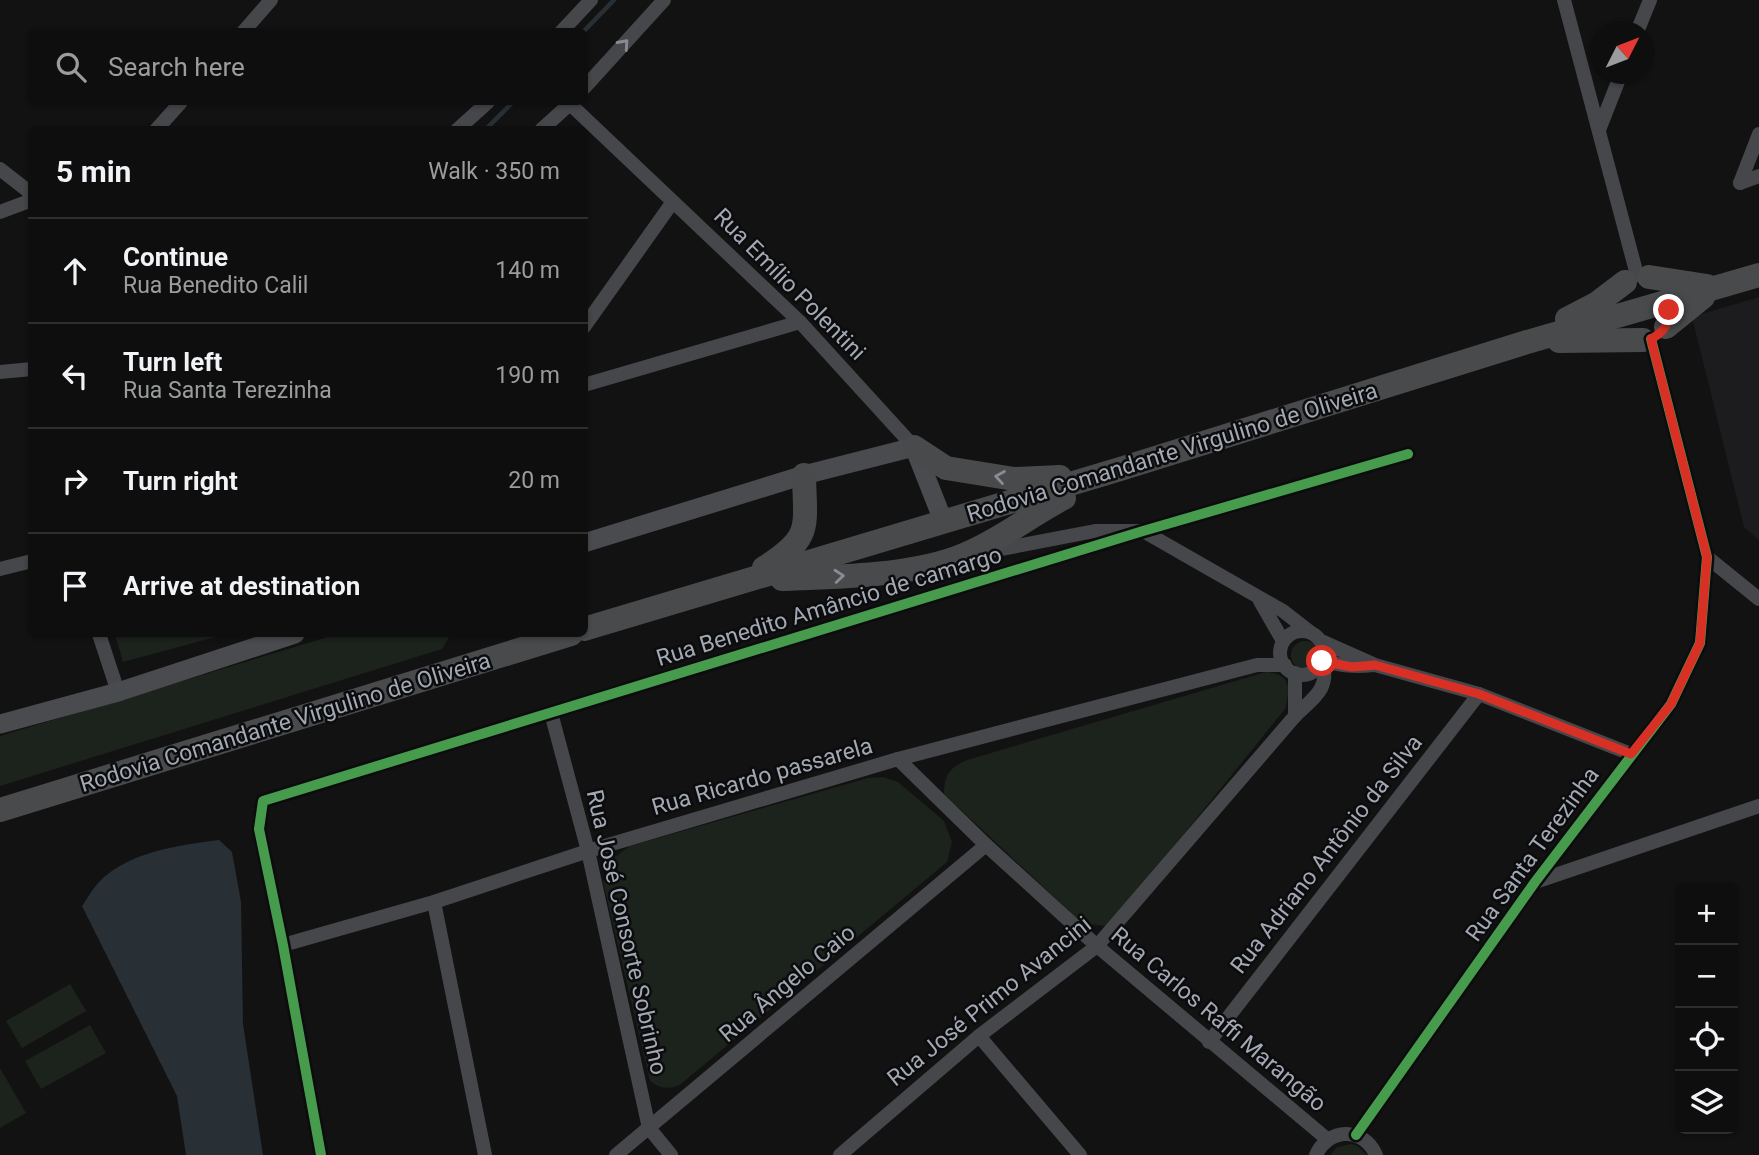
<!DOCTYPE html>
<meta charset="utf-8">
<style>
body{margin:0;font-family:Roboto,sans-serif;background:#1c1c1c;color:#f1f3f6}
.controls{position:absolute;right:21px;bottom:21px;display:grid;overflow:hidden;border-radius:10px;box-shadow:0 2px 5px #0004}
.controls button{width:63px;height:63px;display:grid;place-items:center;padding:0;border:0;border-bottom:2px solid #2e2e2e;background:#0e0e0e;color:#f1f3f6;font:35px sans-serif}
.compass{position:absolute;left:1591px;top:21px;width:63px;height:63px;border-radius:50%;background:#0e0e0e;box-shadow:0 2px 5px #0004;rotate:48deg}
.stop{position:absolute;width:21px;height:21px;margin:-16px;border:5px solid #d93025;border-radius:50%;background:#fff}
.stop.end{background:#d93025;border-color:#fff;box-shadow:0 2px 7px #0008}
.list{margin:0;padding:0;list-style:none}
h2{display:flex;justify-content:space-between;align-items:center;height:91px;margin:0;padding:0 28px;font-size:30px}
h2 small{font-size:23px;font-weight:400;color:#9b9c9e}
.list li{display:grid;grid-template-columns:46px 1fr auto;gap:21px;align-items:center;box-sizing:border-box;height:105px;padding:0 28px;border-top:2px solid #2e2e2e}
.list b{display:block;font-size:26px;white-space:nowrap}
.list p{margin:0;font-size:23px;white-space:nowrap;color:#9b9c9e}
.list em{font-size:23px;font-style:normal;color:#9b9c9e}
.icon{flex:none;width:38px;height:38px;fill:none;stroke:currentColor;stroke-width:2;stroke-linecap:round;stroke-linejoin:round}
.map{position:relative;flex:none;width:1759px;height:1155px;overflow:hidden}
.search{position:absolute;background:#0e0e0e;box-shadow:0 2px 5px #0004;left:28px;top:28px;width:560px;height:77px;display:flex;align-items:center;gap:18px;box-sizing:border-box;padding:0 24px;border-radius:10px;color:#9b9c9e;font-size:26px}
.panel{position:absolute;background:#0e0e0e;box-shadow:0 2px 5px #0004;left:28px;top:126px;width:560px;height:511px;border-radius:10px}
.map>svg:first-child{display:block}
.built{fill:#1c1c1e}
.green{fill:#1c221c}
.water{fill:#282f35}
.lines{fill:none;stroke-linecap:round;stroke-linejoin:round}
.stream{stroke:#282f35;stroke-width:4.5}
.street{stroke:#46474a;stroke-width:14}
.secondary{stroke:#4a4b4e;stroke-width:19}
.highway{stroke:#484a4c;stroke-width:24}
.cycleway-casing{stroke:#0c0c0e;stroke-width:15}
.cycleway{stroke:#469c4c;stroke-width:10}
.oneway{stroke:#878c94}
.oneway2{stroke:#888c94}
.route{stroke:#d93025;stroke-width:9}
.labels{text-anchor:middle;stroke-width:5;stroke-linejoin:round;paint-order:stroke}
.street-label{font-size:23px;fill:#a3a9b3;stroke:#0c0c0e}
</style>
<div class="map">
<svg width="1759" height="1155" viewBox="0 0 1759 1155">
<rect width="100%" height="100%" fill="#121212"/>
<polygon class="built" points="1759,297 1759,540 1744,527 1692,317"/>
<g class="green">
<polygon points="115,634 227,634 123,662"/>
<polygon points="338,634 451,634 442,649 0,786 0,736"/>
<circle cx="1305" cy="655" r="14"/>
<path d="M 1266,672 C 1292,674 1290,689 1285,709 L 1121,912 L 1105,926 L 1082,923 L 944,794 C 944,775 949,768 967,760 Z"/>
<path d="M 883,777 L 898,782 L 944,821 L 952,842 L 947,862 L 681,1084 C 670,1090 660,1089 650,1081 L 603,882 L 611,860 L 630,846 L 868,778 Z"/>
<polygon points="70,984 86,1011 22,1048 6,1021"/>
<polygon points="90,1025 106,1053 41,1089 25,1061"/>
<polygon points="0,1068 26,1113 0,1128"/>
<polygon points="1351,1144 1357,1146 1367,1155 1330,1155 1337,1147"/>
</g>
<path class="water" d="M 219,840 L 232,852 L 241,902 L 243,1024 L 263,1155 L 186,1155 L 177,1096 L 82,906 C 87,899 92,890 98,883 C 127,852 179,845 219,840 Z"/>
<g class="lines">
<g class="stream">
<polyline points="583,32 614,0"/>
<polyline points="485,130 513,102"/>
</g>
<g class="street">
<polyline points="1564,0 1637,275"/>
<polyline points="243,32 271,0"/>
<polyline points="561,32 591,0"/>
<polyline points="1637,32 1650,0"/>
<polyline points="584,88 664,0"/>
<polyline points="570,104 800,322 914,447"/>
<polyline points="156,130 181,102"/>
<polyline points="457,130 488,102"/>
<polyline points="541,130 572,102"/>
<polyline points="1599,130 1621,74"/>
<polyline points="0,169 32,194"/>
<polyline points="1740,183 1759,134"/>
<polyline points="1740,183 1759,176"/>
<polyline points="0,212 32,200"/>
<polyline points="584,327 672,203"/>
<polyline points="0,372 32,369"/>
<polyline points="584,385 800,322"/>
<polyline points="986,552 1095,531 1143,531 1283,611 1310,632"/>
<polyline points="1707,557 1759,599"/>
<polyline points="0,569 32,561"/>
<polyline points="1260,601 1283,641"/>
<circle cx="1302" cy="653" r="22"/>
<polyline points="99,634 118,692"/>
<polyline points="1321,641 1375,665 1479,694 1631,754"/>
<path d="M 1323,660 C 1341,666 1354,667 1374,665"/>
<polyline points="1295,673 1295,716"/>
<polyline points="551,713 588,851 649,1128 671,1155"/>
<polyline points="898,759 986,845 1097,946 1327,1139"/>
<polyline points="1535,882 1759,806"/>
<polyline points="434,902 485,1155"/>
<polyline points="283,945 434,902 588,851 898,759 1257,665 1285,665"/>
<polyline points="979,1036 1080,1155"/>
<polyline points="1209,1042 1479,694"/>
<polyline points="1356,1135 1535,882 1671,704 1700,643 1707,557 1651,339"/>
<polyline points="321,1155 283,945 259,829 263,801 1143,531 1408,454"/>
<polyline points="616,1155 986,845"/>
<path d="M 840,1155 L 979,1036 L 1097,946 L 1295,716 C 1313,698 1331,689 1322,661"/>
<path d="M 1316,1155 C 1328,1128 1363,1126 1376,1155"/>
</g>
<g class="secondary">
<polyline points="584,543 804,475 914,447 944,523"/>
<polyline points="0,724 118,692 295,634"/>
</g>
<g class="highway">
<polyline points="1649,277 1707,286"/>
<polyline points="1567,319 1596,304 1625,282"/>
<polyline points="1666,327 1703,297"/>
<polyline points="1559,341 1643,340"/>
<polyline points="914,447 946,468 1014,479 1060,477"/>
<path d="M 764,568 C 813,537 805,528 804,475"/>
<path d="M 782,579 C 836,577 905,576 956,558 C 994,544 1028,517 1064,498"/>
<polyline points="584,629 1117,470 1527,342 1759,275"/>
<polyline points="0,810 571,634"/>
</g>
<defs>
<g id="cycleway">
<polyline points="1356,1135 1535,882 1671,704 1700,643 1707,557 1651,339"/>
<polyline points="321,1155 283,945 259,829 263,801 1143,531 1408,454"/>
</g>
</defs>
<use href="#cycleway" class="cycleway-casing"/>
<use href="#cycleway" class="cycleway"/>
</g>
<defs><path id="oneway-chevron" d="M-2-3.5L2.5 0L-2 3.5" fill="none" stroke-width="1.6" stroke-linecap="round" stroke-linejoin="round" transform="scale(1.75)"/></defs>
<use class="oneway" href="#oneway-chevron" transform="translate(624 44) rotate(-48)"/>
<g class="oneway2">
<use href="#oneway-chevron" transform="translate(1000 477) rotate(-171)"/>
<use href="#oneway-chevron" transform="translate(839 576) rotate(-5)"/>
</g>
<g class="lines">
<path class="route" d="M 1322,661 L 1352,667 L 1375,665 L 1479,694 L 1631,754 L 1671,704 L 1700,643 L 1707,557 L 1651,339 C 1664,332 1669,324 1669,310"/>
</g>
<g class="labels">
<g class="street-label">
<text transform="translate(790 284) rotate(45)" y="8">Rua Emílio Polentini</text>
<text transform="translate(1172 452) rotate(-17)" y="8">Rodovia Comandante Virgulino de Oliveira</text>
<text transform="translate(829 606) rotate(-17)" y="8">Rua Benedito Amâncio de camargo</text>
<text transform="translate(285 722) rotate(-17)" y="8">Rodovia Comandante Virgulino de Oliveira</text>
<text transform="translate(762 776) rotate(-16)" y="8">Rua Ricardo passarela</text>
<text transform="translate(1326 854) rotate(-52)" y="8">Rua Adriano Antônio da Silva</text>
<text transform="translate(1532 854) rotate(-54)" y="8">Rua Santa Terezinha</text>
<text transform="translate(627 932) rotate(77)" y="8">Rua José Consorte Sobrinho</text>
<text transform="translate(787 983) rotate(-40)" y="8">Rua Ângelo Caio</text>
<text transform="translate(989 1001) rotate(-39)" y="8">Rua José Primo Avancini</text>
<text transform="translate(1219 1019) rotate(40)" y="8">Rua Carlos Raffi Marangão</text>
</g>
</g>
</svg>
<div class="controls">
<button>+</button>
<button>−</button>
<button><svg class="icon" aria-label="locate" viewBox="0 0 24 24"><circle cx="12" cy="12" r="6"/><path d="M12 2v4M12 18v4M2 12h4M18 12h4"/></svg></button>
<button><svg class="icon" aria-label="layers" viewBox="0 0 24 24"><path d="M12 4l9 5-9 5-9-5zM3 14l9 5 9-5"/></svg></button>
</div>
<svg class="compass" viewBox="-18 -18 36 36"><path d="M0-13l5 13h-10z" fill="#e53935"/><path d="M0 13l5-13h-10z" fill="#9b9c9e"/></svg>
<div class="stop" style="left:1322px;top:661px"></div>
<div class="stop end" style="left:1669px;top:310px"></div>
<div class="search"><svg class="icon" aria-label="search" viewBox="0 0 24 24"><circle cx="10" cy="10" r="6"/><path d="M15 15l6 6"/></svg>Search here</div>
<section class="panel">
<h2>5 min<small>Walk · 350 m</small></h2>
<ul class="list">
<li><svg class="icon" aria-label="ahead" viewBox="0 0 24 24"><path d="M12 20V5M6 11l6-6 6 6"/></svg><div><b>Continue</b><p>Rua Benedito Calil</p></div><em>140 m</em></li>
<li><svg class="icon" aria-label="left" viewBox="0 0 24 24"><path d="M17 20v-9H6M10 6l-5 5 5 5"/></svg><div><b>Turn left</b><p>Rua Santa Terezinha</p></div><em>190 m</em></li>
<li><svg class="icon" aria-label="right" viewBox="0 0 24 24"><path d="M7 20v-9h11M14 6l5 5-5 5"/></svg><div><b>Turn right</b></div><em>20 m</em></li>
<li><svg class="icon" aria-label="arrive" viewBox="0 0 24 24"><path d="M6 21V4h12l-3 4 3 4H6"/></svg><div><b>Arrive at destination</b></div></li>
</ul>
</section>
</div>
